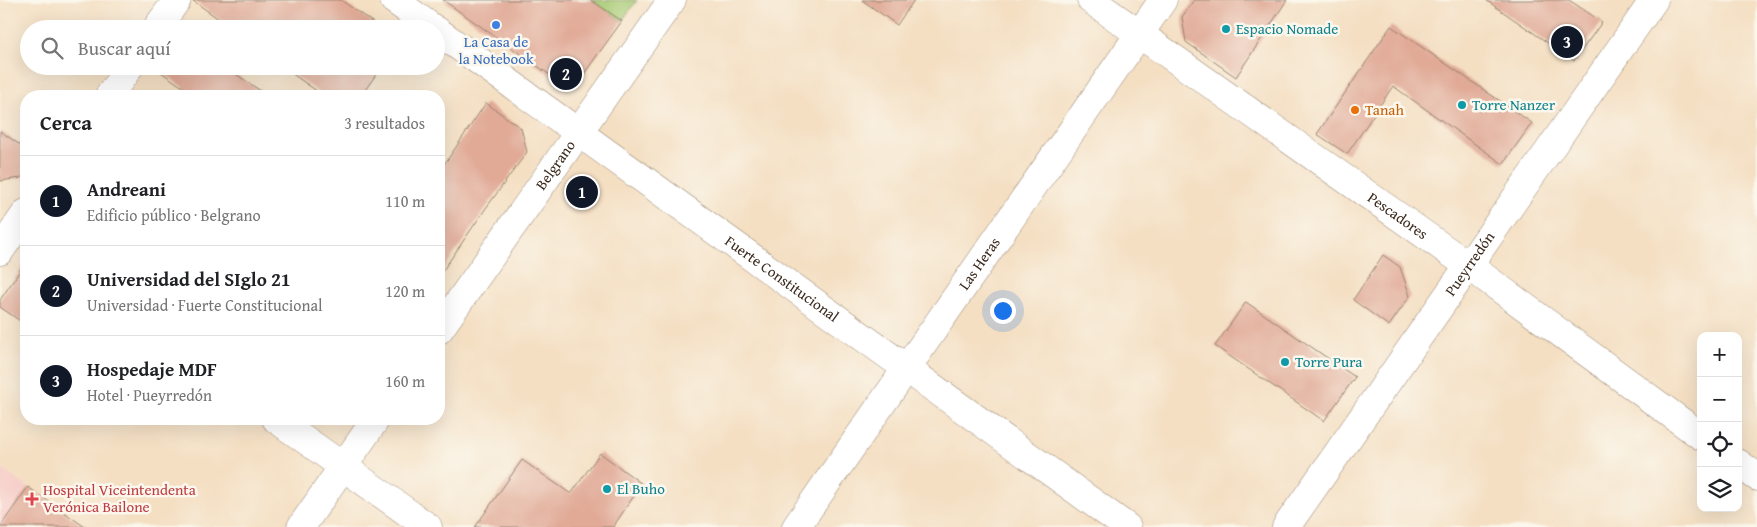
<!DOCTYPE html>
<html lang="es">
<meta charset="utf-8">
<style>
body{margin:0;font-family:"Gentium Book Plus",serif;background:#f6f6f6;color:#202124}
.controls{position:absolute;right:15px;bottom:15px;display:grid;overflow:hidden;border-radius:10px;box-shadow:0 5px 20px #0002}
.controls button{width:45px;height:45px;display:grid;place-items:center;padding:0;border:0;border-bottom:1px solid #e0e0e0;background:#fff;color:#202124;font:25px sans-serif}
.you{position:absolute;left:1002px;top:310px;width:18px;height:18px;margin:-12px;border:4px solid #fff;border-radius:50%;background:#1a73e8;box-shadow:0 0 0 8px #1a73e833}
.badge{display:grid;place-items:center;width:32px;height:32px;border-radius:50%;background:#111827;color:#fff;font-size:16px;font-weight:700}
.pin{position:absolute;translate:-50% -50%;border:2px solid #fff;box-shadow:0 1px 5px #0006}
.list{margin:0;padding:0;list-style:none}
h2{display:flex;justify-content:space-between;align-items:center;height:65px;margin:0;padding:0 20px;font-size:21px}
h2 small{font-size:16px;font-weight:400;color:#757577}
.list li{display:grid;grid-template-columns:32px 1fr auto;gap:15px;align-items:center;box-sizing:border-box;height:90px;padding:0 20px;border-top:1px solid #e0e0e0}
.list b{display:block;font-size:19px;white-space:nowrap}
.list p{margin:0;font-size:16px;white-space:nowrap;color:#757577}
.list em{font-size:16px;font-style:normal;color:#757577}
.icon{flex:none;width:28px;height:28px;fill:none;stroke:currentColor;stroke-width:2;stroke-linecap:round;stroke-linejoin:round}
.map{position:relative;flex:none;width:1757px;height:527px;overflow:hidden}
.search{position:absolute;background:#fff;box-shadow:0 5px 20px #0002;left:20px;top:20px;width:425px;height:55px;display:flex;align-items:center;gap:12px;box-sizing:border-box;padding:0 18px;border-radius:28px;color:#757577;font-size:19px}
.panel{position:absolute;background:#fff;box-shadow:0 5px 20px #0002;left:20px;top:90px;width:425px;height:335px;border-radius:20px}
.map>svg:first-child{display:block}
.built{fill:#f7d0cb}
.green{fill:#a8cb75;stroke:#727a4a}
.building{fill:#e1aa97}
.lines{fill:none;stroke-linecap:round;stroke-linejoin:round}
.minor-casing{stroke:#988470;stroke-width:29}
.minor{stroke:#fff;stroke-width:28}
.shop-dot{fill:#3f7fe0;stroke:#fbf7ec;stroke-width:2}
.culture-dot{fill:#0f9aa8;stroke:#fbf7ec;stroke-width:2}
.food-dot{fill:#e8710a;stroke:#fbf7ec;stroke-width:2}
.health-dot{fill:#e0444e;stroke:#fbf7ec;stroke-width:2}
.labels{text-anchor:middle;stroke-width:5;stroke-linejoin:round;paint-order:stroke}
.culture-label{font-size:15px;fill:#0d838f;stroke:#fbf7ec;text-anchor:start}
.shop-label{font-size:15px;fill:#366cbe;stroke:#fbf7ec}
.food-label{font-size:15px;fill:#c56008;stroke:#fbf7ec;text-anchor:start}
.street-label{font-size:15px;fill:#3b2a1e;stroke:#fbf7ec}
.health-label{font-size:15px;fill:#be3a42;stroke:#fbf7ec;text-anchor:start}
</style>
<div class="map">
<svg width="1757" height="527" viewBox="0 0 1757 527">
<rect width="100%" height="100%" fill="#fbf7ec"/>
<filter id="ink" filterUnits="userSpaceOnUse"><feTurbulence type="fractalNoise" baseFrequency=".02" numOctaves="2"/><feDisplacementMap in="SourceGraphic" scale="10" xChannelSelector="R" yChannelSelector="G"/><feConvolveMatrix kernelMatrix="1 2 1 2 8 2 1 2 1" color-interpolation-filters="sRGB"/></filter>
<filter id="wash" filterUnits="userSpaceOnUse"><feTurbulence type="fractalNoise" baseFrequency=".0096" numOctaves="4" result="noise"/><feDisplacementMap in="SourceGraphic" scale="20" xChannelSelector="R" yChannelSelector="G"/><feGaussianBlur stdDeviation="1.12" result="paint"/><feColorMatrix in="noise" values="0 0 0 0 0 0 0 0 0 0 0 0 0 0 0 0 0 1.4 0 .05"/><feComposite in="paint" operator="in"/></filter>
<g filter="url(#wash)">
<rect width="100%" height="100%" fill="#f4dfc3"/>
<polygon class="built" points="0,468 63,512 86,527 0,527"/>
<polygon class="green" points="591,0 637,0 622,21"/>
<g id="blocks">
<g class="building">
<polygon points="192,0 341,0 382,29 233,29"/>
<polygon points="443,0 591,0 622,21 578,82 560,82"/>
<polygon points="862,0 914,0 897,25"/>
<polygon points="1194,0 1287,0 1236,77 1186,42 1182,17"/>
<polygon points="1486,0 1569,0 1602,22 1574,61"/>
<polygon points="1391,26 1532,123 1503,164 1393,86 1347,154 1317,134"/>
<polygon points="152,66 224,66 268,96 196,96"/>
<polygon points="281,66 382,66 361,96 324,96"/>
<polygon points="486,103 521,128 527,152 486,208 439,276 439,172"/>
<polygon points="0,131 26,149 26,170 21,178 0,181"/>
<polygon points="1383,255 1400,267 1410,296 1389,326 1353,300"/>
<polygon points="26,262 26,325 0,307 0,300"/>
<polygon points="1246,302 1355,377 1324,421 1215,346"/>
<polygon points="600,453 642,484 613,527 475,527 522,460 571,494"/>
<polygon points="28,487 85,527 0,527"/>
</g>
</g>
</g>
<g filter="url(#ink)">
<use href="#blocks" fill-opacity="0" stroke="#988470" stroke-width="1"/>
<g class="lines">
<defs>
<g id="minor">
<polyline points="394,0 434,29"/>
<path id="s1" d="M 1091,0 L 1469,266 L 1701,436"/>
<polyline points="156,29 177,0"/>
<path id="s2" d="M 436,30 L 1127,527"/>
<polyline points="109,96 130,66"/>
<polyline points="0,251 26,213"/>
<path id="s3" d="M 439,330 L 672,0"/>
<polyline points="276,419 428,527"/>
<polyline points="1738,463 1757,477"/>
<polyline points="301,527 376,419"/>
<path id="s4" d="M 796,527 L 1163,0"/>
<path id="s5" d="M 1286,527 L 1654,0"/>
</g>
</defs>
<use href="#minor" class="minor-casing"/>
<use href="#minor" class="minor"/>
</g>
</g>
<circle class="shop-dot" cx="496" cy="25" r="5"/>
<g class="culture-dot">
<circle cx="1226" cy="29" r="5"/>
<circle cx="1462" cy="105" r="5"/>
<circle cx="1285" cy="362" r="5"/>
<circle cx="607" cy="489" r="5"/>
</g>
<circle class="food-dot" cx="1355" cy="110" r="5"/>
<path class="health-dot" d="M29.5 491.5h5v5h5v5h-5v5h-5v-5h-5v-5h5z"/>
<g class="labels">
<g class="culture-label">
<text x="1236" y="34">Espacio Nomade</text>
<text x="1472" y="110">Torre Nanzer</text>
<text x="1295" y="367">Torre Pura</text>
<text x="617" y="494">El Buho</text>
</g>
<g class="shop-label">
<text x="496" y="47">La Casa de<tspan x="496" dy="17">la Notebook</tspan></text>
</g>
<g class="food-label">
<text x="1365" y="115">Tanah</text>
</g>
<g class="street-label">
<text dy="5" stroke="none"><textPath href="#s3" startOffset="202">Belgrano</textPath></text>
<text dy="5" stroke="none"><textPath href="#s1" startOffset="375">Pescadores</textPath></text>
<text dy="5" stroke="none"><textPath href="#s4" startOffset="321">Las Heras</textPath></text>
<text dy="5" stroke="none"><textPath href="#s5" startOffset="321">Pueyrredón</textPath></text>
<text dy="5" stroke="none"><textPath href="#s2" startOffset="426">Fuerte Constitucional</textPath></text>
</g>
<g class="health-label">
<text x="43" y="495">Hospital Viceintendenta<tspan x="43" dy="17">Verónica Bailone</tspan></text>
</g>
</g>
</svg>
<div class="controls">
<button>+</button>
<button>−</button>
<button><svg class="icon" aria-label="locate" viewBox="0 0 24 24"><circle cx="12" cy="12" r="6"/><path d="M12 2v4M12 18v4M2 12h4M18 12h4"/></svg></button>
<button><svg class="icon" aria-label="layers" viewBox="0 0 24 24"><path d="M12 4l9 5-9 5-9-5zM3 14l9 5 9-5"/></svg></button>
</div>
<div class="you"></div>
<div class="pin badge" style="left:582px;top:192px">1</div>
<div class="pin badge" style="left:566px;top:74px">2</div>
<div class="pin badge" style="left:1567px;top:42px">3</div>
<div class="search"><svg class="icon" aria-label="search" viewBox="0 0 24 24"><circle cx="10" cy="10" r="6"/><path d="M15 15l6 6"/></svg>Buscar aquí</div>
<section class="panel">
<h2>Cerca<small>3 resultados</small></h2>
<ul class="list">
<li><span class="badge">1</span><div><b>Andreani</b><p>Edificio público · Belgrano</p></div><em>110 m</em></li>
<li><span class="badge">2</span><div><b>Universidad del SIglo 21</b><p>Universidad · Fuerte Constitucional</p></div><em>120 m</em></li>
<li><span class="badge">3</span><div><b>Hospedaje MDF</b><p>Hotel · Pueyrredón</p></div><em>160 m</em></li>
</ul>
</section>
</div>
